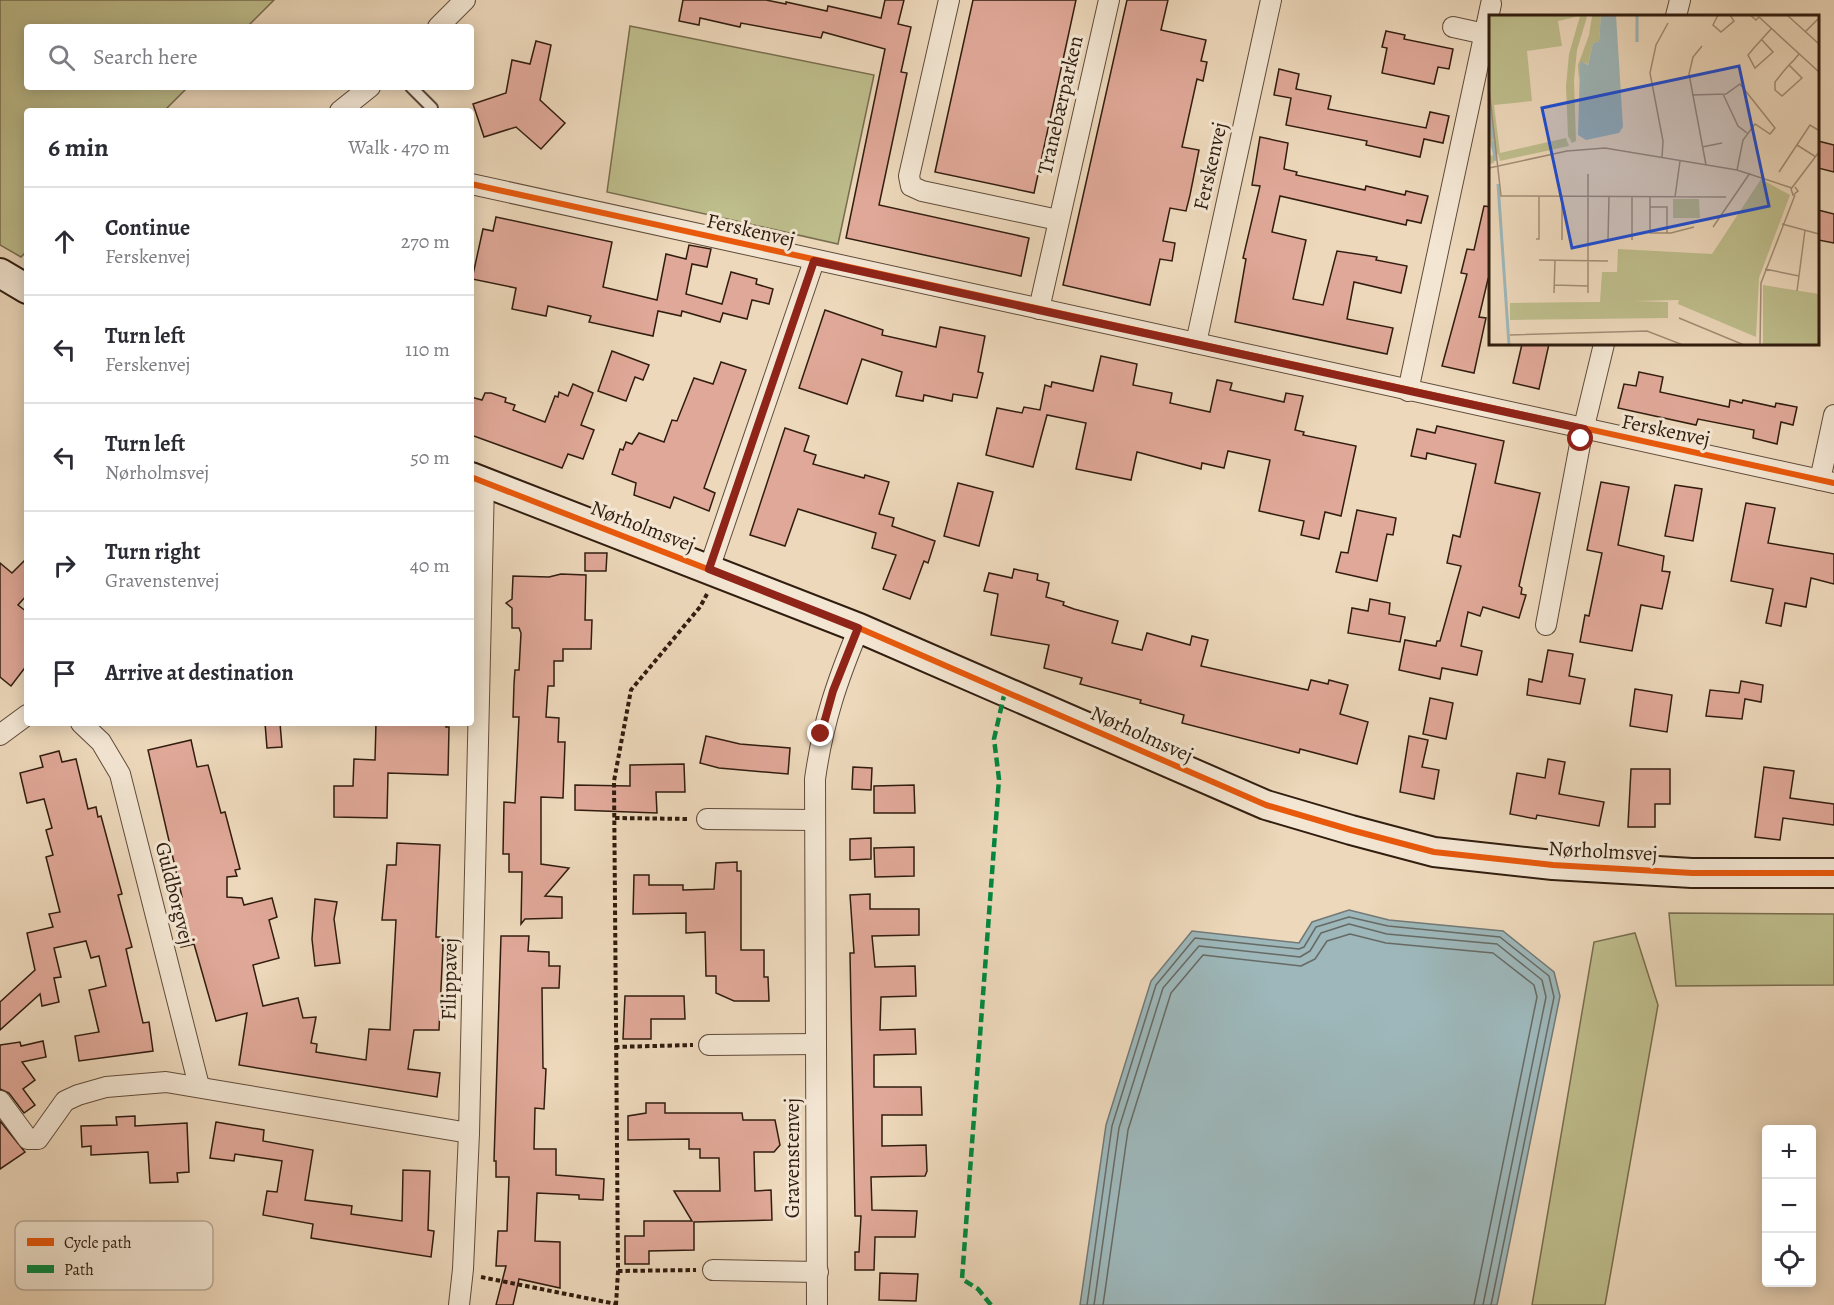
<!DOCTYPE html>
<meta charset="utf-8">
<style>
body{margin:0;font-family:Alegreya,serif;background:#f2f2f3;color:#2b2b33}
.controls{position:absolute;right:18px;bottom:18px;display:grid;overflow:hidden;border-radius:6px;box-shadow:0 3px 15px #0003}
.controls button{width:54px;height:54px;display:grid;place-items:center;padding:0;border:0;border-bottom:2px solid #e1e1e2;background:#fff;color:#2b2b33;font:30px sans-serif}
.stop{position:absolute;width:18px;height:18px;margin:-14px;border:4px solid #8f2418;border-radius:50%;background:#fff}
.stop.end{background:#8f2418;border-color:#fff;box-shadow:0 2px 6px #0008}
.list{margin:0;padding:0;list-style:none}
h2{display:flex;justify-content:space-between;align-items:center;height:78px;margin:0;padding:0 24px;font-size:26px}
h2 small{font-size:20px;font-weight:400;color:#7c7c81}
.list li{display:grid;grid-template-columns:39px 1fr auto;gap:18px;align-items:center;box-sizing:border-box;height:108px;padding:0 24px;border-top:2px solid #e1e1e2}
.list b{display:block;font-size:22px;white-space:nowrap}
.list p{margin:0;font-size:20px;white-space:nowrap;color:#7c7c81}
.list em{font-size:20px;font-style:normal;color:#7c7c81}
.icon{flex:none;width:33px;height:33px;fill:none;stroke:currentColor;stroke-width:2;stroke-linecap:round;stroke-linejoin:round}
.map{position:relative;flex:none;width:1834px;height:1305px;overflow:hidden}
.search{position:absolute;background:#fff;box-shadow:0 3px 15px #0003;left:24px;top:24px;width:450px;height:66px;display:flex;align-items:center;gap:15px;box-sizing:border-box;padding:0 21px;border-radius:6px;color:#7c7c81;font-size:22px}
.panel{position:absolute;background:#fff;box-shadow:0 3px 15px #0003;left:24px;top:108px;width:450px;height:618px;border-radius:6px}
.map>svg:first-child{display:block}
.green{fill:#bebd8c;stroke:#786d4e;stroke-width:1.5}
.water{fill:#9db7ba;stroke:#727976;stroke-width:1.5}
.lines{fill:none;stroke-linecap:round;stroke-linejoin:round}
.shore{stroke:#676a64;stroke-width:1.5}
.building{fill:#e0a898;stroke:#311d0f;stroke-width:1.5}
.lane-casing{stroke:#604c3a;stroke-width:14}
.street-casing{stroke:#604c3a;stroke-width:22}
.secondary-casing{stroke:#311d0f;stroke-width:32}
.path{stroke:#311d0f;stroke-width:4;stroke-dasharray:4.5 3;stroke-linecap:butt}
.lane{stroke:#f3e6d3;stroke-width:10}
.street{stroke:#f3e6d3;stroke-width:20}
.secondary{stroke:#f3e6d3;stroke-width:28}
.quiet{stroke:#00873e;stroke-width:4.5;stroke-dasharray:9 4.5;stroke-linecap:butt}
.cycleway-casing{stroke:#f3e6d3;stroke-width:10}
.cycleway{stroke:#e8590c;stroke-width:6}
.route{stroke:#8f2418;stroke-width:8}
.labels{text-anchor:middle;stroke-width:6;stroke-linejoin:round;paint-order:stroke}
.street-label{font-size:21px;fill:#311d0f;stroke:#f3e6d3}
.inset-river{fill:none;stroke:#9db7ba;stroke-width:3}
.inset-road{fill:none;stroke:#a28d76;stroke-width:1.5}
.view{fill:#1d4ed8;fill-opacity:0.15;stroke:#1d4ed8;stroke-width:3}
.inset-edge{fill:none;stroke:#311d0f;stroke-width:3}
.key{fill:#f3e6d3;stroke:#b9aa98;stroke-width:1.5}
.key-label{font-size:16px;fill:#311d0f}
</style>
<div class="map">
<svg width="1834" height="1305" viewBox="0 0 1834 1305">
<rect width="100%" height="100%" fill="#edd8bb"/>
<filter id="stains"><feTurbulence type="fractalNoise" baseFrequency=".00333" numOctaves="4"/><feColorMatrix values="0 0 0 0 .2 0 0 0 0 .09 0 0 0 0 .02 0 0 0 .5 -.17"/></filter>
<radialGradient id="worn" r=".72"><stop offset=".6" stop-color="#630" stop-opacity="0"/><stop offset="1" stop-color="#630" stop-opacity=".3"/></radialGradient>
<g class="green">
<polygon points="0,0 274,0 247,27 27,27 27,87 188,87 164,111 27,111 27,251 21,257 0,245"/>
<polygon points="630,26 874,75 838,244 607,192"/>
<polygon points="1669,913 1834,914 1834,985 1676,986"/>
<polygon points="1635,933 1658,1005 1605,1305 1532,1305 1594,942"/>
</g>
<polygon class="water" points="1349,910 1389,920 1503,931 1554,972 1560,996 1497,1305 1080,1305 1106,1125 1151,981 1192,931 1299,943 1312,922"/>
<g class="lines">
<g class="shore">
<polyline points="1087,1305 1112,1126 1156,985 1195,938 1299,949 1304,947 1316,927 1349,917 1388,926 1500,937 1549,976 1554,997 1491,1305"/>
<polyline points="1094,1305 1119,1128 1163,988 1199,946 1300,957 1310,951 1321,933 1349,924 1387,934 1497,944 1542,980 1546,997 1483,1305"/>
<polyline points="1103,1305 1128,1130 1171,993 1203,955 1301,966 1315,959 1327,941 1350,934 1386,943 1493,953 1534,985 1537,997 1474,1305"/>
</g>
</g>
<g class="building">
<polygon points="683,0 766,0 786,4 786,2 827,11 828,6 881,18 885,0 904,0 898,24 911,27 901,72 907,73 879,205 1029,238 1021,276 846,238 885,49 823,32 821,38 741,23 740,27 700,18 699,25 679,21"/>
<polygon points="973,0 1076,0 1034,193 935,172"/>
<polygon points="1127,0 1168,0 1161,30 1206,40 1201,61 1207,62 1203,81 1197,79 1182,147 1199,150 1190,195 1186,211 1170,208 1163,241 1175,243 1172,261 1160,259 1150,305 1063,285"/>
<polygon points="1386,31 1405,35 1404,39 1453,49 1449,69 1438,67 1434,84 1382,73 1387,48 1382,47"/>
<polygon points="536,41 551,45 540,100 565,123 541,149 516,127 484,137 473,104 506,93 512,60 530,64"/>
<polygon points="1279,69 1299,74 1296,89 1331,96 1328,109 1426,128 1430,112 1449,116 1443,143 1424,139 1420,157 1366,145 1367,141 1286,125 1291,98 1274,95"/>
<polygon points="1260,137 1288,143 1284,169 1297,172 1296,175 1365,190 1366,186 1405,195 1406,191 1428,196 1421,223 1407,220 1406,225 1280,196 1272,232 1306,240 1293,299 1323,305 1337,251 1377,257 1376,260 1407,266 1401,293 1354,282 1347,319 1393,328 1387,354 1235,322 1246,259 1243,258 1260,186 1252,185"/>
<polygon points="1818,141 1834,145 1834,172 1818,168"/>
<polygon points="1484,206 1491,207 1491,280 1488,279 1479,317 1486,318 1474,373 1442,366 1467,274 1461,273 1467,249 1474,250"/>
<polygon points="1818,210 1834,214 1834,243 1818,240"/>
<polygon points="496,217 612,242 603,287 657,300 666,254 686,259 689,245 711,249 707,267 692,264 686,294 722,304 731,272 757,279 756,284 773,289 769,304 752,300 747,319 723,313 720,322 682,311 681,316 658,311 653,336 589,322 591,316 548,306 546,316 512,309 516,288 472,279 483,229 493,231"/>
<polygon points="825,310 883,330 882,335 936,347 940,327 985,336 978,372 983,373 977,398 953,394 952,401 924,395 923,401 896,396 902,372 862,359 847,404 799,388"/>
<polygon points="1522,344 1549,344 1539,389 1513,383"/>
<polygon points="612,351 649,365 643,380 635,377 626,401 598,391"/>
<polygon points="1101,356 1137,364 1133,385 1172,393 1170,403 1210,412 1217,380 1232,383 1230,390 1284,402 1286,393 1303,396 1295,430 1304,432 1303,435 1356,446 1341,516 1325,512 1319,539 1301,535 1304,521 1259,511 1270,460 1228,451 1224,468 1202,463 1201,469 1137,452 1131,480 1076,469 1086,423 1047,415 1033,467 986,455 997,408 1022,413 1024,407 1040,410 1045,385 1051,387 1052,382 1093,391"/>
<polygon points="721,362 746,370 704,488 715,493 709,511 674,497 670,508 634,495 636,483 612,474 620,449 623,450 626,442 632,444 639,433 664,442 672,420 677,421 694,378 713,384"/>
<polygon points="1639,372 1663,377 1660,392 1729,407 1730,400 1742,403 1743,400 1775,407 1776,403 1797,407 1793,425 1781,422 1777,444 1753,438 1754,430 1698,419 1696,425 1618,408 1624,384 1636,386"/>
<polygon points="573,384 593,393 581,425 594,430 583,459 568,454 562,468 471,435 471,397 482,400 485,393 491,393 506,398 505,402 515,405 513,410 545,422 555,396 558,397 559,392 568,396"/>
<polygon points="1437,426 1504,441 1495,483 1540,493 1519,586 1522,588 1521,594 1526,595 1519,618 1483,607 1480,616 1468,612 1461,646 1482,651 1477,675 1442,668 1440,679 1399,670 1405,640 1436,646 1437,641 1440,641 1461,566 1447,563 1453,535 1460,537 1476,464 1427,453 1426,459 1411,456 1417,429 1435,433"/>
<polygon points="785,428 809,436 804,451 816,455 813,464 864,478 865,475 889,482 879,514 894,518 892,526 935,541 928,563 924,561 910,599 883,589 896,555 872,548 876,533 798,509 785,546 750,535"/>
<polygon points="1601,482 1629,487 1618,545 1664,556 1662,571 1670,572 1662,609 1641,605 1632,651 1580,642 1585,615 1589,616 1602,553 1587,550"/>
<polygon points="958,483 993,492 979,546 944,536"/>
<polygon points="1675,485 1702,489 1693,541 1665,536"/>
<polygon points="1746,503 1775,508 1768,543 1834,554 1834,584 1811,578 1806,607 1785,603 1781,626 1766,623 1773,589 1731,581"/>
<polygon points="1357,510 1396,518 1393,535 1387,534 1377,581 1336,572 1341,552 1348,553"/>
<polygon points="585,553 607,553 606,571 585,571"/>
<polygon points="27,558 27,595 18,605 27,612 27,665 11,686 0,677 0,563 12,573"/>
<polygon points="1014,569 1038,574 1037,580 1049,583 1046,597 1064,602 1063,605 1074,609 1118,621 1112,643 1142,650 1147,633 1190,645 1192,636 1208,640 1201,666 1308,690 1311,680 1328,684 1329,680 1348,685 1340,714 1368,722 1357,764 1300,749 1299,753 1182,723 1184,715 1140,703 1141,700 1080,684 1082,678 1044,668 1049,645 991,635 998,594 984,591 989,573 1012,578"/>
<polygon points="561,574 586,575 585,620 592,620 591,649 563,649 563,661 554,661 554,686 548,686 546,717 559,718 558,742 565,742 563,798 541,797 541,864 569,868 545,896 562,897 562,918 525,919 521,924 522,872 509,872 509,854 503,854 504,802 515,803 519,717 513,717 514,684 515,670 519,670 521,633 519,628 512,628 512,608 506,603 512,599 513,576 549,577"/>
<polygon points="1370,599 1390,603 1389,614 1405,617 1400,642 1348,633 1352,608 1368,611"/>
<polygon points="1548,650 1573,654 1569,676 1585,679 1580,704 1527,695 1529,679 1542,682"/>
<polygon points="1741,681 1763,685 1761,702 1745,699 1742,719 1706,716 1710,690 1739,693"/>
<polygon points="1635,689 1672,695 1667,732 1630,726"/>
<polygon points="1430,698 1453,703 1446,739 1423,734"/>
<polygon points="265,723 280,723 282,747 267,748"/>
<polygon points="376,723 447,723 446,727 449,727 448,775 388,773 387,818 334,817 334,786 353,786 354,759 375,760"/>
<polygon points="706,736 740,744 790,748 788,774 719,768 700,763"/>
<polygon points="1409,736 1428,740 1422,767 1439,770 1434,799 1400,792"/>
<polygon points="191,740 197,767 208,765 221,813 225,812 240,869 235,870 237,876 227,877 227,897 242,898 244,905 272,898 277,917 269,920 279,958 253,965 263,1006 298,998 303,1018 316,1017 311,1043 317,1044 316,1052 366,1060 369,1029 390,1030 396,920 382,920 387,865 396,865 397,843 440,845 436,937 442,937 443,947 439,1030 414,1030 408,1069 440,1073 437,1097 239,1065 247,1013 216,1021 194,944 181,947 170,900 182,897 148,750"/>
<polygon points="59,751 62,762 76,759 88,809 96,807 98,817 101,816 122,894 118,895 132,947 126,949 143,1023 149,1022 153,1051 79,1061 75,1036 99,1032 89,990 106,986 99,956 91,958 86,941 54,948 61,977 54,978 59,1002 42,1006 40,994 0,1030 0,1002 35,970 27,933 53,927 49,914 60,912 46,857 53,855 46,830 52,828 44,799 27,803 20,773 43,767 40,756"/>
<polygon points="1548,759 1565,762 1559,794 1604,802 1599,826 1537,815 1536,819 1510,814 1517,773 1545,778"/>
<polygon points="684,764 685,792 656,792 657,813 575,810 575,785 630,786 630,765"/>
<polygon points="853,767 872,768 871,790 852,789"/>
<polygon points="1764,767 1794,771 1790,798 1834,804 1834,825 1783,818 1780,840 1755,837"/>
<polygon points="1631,769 1670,769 1670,804 1655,804 1655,827 1628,827"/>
<polygon points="914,785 915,813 874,813 874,786"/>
<polygon points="871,838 871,859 850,860 850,839"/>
<polygon points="914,847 914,876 875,877 874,848"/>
<polygon points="737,862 737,871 741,871 741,950 764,950 764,977 768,977 769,1001 734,1001 716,993 716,976 706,976 705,932 686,933 686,913 633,914 634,875 649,875 649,885 683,885 683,890 714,889 716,863"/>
<polygon points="870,894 870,909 919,909 919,935 872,936 875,967 915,966 916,996 881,997 880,1030 915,1029 916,1054 874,1055 874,1087 921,1087 922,1115 882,1115 882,1146 926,1145 927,1171 925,1176 871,1177 872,1210 917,1211 915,1237 875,1237 874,1270 855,1270 855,1252 859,1252 861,1216 855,1216 850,953 854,953 850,895"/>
<polygon points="315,899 337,902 334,919 340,963 315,966 312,939"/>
<polygon points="501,936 529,936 528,951 549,952 549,966 560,966 559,988 542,988 543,1068 546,1069 544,1109 535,1108 534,1149 556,1149 556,1175 604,1179 603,1200 579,1199 579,1195 537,1193 535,1241 560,1242 560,1288 519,1279 513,1305 496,1305 506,1266 496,1266 498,1231 507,1231 509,1177 496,1177 496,1161 494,1161"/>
<polygon points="625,996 684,996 685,1019 651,1019 651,1039 623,1039"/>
<polygon points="43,1041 46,1057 22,1062 35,1080 23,1089 35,1105 24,1113 9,1093 0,1089 0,1045 20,1042 21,1046"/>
<polygon points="646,1103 665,1103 665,1113 742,1113 743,1120 775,1120 780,1145 774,1152 754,1152 755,1191 771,1190 772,1220 694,1222 694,1250 649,1251 649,1264 625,1264 625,1236 644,1236 644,1221 692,1221 674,1191 720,1191 719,1158 700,1158 700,1149 689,1149 689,1139 628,1140 628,1116 646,1113"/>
<polygon points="135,1116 135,1126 187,1123 189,1172 177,1173 178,1182 150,1183 148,1152 91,1155 91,1146 82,1147 81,1126 117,1125 116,1117"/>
<polygon points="0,1121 25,1152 0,1169"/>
<polygon points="216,1122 264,1130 263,1141 313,1150 305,1200 352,1206 351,1214 402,1221 403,1170 430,1171 428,1230 434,1231 431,1257 311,1238 313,1224 263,1215 267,1191 277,1192 282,1161 235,1154 234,1161 210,1158"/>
<polygon points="880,1273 918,1274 916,1301 879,1300"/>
</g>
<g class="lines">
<defs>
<polyline id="lane" points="411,87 432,108"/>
<g id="street">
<polyline points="949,0 909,176 911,186 922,191 1058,220"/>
<polyline points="1676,16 1680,0"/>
<polyline points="438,27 465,0"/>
<polyline points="1453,27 1485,34"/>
<polyline points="340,111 370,87"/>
<polyline points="471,184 1834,483"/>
<polyline points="1039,309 1109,0"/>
<polyline points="1196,343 1271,0"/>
<polyline points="1408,391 1491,4"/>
<polyline points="1820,480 1834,415"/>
<polyline points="709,569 814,261"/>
<polyline points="1546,625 1581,439 1604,344"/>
<polyline points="81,723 101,742 120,774 199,1086"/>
<polyline points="0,735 27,715"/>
<polyline points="707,819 813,820"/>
<polyline points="709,1045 816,1044"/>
<polyline points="0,1101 28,1139 38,1139 65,1101 78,1095 106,1087 166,1082 469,1133"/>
<polyline points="713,1270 818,1272"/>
<polyline points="459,1305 463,1269 469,1133 484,482"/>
<path d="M 817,1305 L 815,779 C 823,722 837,681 859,628"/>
</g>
<g id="secondary">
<polyline points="0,273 27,289"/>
<polyline points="471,477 859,628 1266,805 1351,830 1434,852 1553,865 1692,873 1834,873"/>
</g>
</defs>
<use href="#lane" class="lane-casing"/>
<use href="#street" class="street-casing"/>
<use href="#secondary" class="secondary-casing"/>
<g class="path">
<polyline points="615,818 689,819"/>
<polyline points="615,1047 693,1045"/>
<polyline points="618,1271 696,1270"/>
<polyline points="481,1277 616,1304"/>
<polyline points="616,1305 618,1271 614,781 631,690 700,607 707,594"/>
</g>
<use href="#lane" class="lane"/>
<use href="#street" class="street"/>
<use href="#secondary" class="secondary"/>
<polyline class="quiet" points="991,1305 978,1289 962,1279 999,779 994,739 1005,691"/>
<defs>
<g id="cycleway">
<polyline points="471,184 1834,483"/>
<polyline points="471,477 859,628 1266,805 1351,830 1434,852 1553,865 1692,873 1834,873"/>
</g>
</defs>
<use href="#cycleway" class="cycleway-casing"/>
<use href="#cycleway" class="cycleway"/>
</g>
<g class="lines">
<polyline class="route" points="821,734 833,691 858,628 709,569 814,261 1584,429 1581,439"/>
</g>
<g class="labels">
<g class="street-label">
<text transform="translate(1060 105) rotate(-77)" y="7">Tranebærparken</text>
<text transform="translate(1210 166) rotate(-77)" y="7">Ferskenvej</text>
<text transform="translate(751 230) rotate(13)" y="7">Ferskenvej</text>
<text transform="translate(1666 430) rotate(12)" y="7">Ferskenvej</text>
<text transform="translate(643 526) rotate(21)" y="7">Nørholmsvej</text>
<text transform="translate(1142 734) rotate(24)" y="7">Nørholmsvej</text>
<text transform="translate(1603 851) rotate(3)" y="7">Nørholmsvej</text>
<text transform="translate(175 893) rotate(76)" y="7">Guldborgvej</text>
<text transform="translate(449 979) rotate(-89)" y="7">Filippavej</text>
<text transform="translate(792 1158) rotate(-90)" y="7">Gravenstenvej</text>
</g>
</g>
<g transform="translate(1489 15)">
<rect width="330" height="330" fill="#edd8bb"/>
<path d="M 0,0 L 96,0 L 98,2 L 88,35 L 85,65 L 87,126 L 83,128 L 79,121 L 77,71 L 80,39 L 91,1 L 69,6 L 73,31 L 38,36 L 43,86 L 5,90 L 11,138 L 77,123 L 80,131 L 11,146 L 9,139 L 5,140 L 5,148 L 0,149 L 0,141 L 5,140 L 0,127 ZM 100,0 L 112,0 L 110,26 L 104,28 L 99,49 L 93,47 L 90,65 L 89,50 L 100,20 L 103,1 ZM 272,164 L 301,180 L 270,263 L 267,322 L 189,289 L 190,285 L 144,286 L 179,287 L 179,303 L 21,305 L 21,288 L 111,287 L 113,257 L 128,257 L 129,234 L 223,239 ZM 184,184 L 210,184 L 211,203 L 184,203 ZM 274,270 L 330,279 L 330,330 L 274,330 Z" fill="#bebd8c"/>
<path d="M 112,0 L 127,0 L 134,112 L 130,118 L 97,125 L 89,120 L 91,51 L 92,46 L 99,50 L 104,28 L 110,26 Z" fill="#9db7ba"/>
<path class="inset-river" d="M 148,0 L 148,27M 0,90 L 4,124M 4,126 L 6,146M 9,169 L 20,330"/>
<path class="inset-road" d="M 229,0 L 224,10 L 232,17 L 245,6 L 241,0M 261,0 L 267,5 L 270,2 L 330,57M 298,0 L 330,29M 316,17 L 330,3M 272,24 L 284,37 L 266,53 L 259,40 L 264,34 L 282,14M 213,31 L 204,42 L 200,59 L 217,150M 300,50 L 313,63 L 293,81 L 286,75 L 286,67 L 294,57 L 300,50 L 305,45 L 310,39M 0,73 L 12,181 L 237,182M 234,79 L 249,111 L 258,118M 203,80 L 237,79 L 251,69 L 286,113 L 281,119 L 266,109 L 254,125 L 248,155M 308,130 L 327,142M 213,132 L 233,128M 173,143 L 174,126 L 161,58 L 167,30 L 179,8M 0,153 L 78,136 L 116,133 L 248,155 L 303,173M 290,157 L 321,110 L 329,115M 306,172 L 309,176 L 304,180 L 302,174 L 330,137M 161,182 L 161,218 L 182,218 L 205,212M 186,182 L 191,146M 161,192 L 178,192 L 178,218M 293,209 L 330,219M 224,212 L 261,158M 47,224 L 50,224 L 50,181M 73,225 L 73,181M 119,225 L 120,181M 143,225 L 143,182M 50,245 L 119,246M 276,254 L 310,261M 65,270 L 99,271M 308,276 L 316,215M 65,278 L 66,245M 99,278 L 99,159M 190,303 L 255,330M 21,320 L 158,316 L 194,330M 271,330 L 272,268 L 306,180"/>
<path class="view" d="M 250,51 L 280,191 L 83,233 L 53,93 Z"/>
<rect width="330" height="330" class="inset-edge"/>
</g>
<rect x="15" y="1221" width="198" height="69" rx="9" class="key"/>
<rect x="27" y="1238" width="27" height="8" fill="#e8590c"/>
<rect x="27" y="1265" width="27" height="8" fill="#00873e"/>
<g class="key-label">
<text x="64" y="1248">Cycle path</text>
<text x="64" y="1275">Path</text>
</g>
<rect width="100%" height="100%" filter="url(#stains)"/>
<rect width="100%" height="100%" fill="url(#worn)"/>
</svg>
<div class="controls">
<button>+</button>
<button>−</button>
<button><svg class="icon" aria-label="locate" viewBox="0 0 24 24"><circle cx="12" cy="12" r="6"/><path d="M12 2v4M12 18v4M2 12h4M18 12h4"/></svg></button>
</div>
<div class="stop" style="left:1581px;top:439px"></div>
<div class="stop end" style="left:821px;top:734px"></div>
<div class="search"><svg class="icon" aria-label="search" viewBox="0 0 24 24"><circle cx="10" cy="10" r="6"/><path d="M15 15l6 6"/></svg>Search here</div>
<section class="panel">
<h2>6 min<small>Walk · 470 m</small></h2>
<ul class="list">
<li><svg class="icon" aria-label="ahead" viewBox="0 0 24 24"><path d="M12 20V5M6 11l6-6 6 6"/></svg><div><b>Continue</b><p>Ferskenvej</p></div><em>270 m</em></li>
<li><svg class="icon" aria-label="left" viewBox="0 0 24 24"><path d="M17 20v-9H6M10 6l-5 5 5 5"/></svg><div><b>Turn left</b><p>Ferskenvej</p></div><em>110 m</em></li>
<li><svg class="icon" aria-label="left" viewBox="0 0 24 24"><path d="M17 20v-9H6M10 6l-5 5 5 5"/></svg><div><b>Turn left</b><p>Nørholmsvej</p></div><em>50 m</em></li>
<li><svg class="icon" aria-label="right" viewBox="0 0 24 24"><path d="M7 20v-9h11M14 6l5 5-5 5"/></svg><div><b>Turn right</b><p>Gravenstenvej</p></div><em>40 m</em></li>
<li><svg class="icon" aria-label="arrive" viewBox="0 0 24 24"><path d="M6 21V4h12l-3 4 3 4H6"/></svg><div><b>Arrive at destination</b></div></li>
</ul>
</section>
</div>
